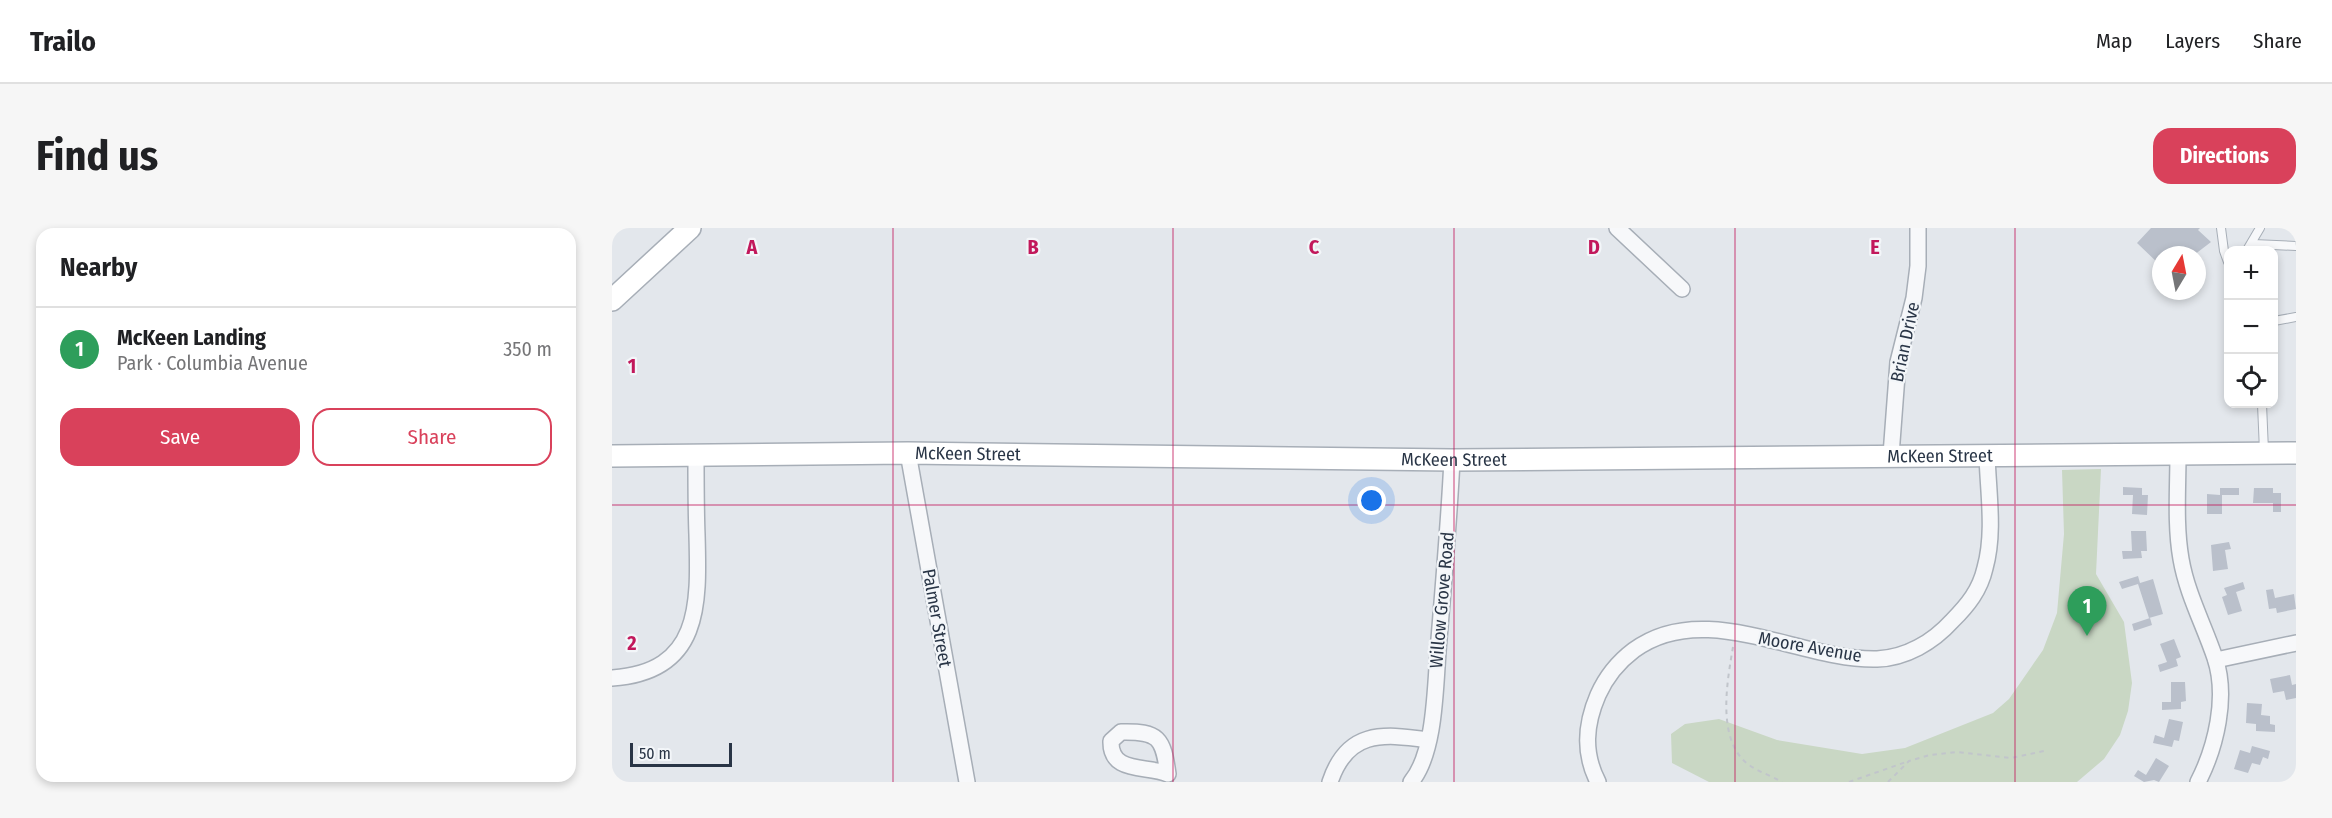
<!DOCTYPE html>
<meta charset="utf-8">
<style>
body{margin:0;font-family:"Fira Sans Condensed",sans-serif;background:#f6f6f6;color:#202124}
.controls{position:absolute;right:18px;top:18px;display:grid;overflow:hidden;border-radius:12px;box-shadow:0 3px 9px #0003}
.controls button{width:54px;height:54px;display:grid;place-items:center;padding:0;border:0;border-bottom:2px solid #e0e0e0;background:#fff;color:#202124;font:30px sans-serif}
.compass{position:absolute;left:1540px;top:18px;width:54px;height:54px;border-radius:50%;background:#fff;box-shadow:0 3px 9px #0003;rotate:10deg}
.scale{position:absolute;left:18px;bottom:15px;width:102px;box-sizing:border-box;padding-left:6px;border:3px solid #293546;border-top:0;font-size:16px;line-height:21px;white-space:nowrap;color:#293546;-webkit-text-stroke:4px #f3f6f9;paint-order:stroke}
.you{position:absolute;left:760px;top:273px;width:21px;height:21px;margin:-15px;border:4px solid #fff;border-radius:50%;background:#1a73e8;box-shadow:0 0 0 9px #1a73e833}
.badge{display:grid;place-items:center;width:39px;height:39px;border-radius:50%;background:#d9415b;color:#fff;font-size:20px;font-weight:700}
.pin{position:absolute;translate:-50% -50px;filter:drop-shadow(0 2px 3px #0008)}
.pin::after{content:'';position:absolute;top:32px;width:21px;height:18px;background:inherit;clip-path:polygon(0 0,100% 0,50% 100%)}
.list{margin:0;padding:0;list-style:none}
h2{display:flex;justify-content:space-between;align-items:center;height:78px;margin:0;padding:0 24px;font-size:26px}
h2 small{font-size:20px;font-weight:400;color:#757577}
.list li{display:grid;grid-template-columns:39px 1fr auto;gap:18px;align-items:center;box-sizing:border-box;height:84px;padding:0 24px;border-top:2px solid #e0e0e0}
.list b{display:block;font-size:22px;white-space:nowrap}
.list p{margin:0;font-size:20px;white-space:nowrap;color:#757577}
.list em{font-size:20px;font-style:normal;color:#757577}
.actions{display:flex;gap:12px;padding:18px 24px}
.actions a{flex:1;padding:14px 0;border:2px solid #d9415b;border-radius:18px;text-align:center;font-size:21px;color:#d9415b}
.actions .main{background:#d9415b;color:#fff}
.icon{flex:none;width:33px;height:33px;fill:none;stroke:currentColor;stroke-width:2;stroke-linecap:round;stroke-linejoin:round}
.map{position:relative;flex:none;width:1684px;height:554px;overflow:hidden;border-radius:18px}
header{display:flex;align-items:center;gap:36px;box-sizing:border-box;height:84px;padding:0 30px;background:#fff;border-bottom:2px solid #e0e0e0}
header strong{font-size:28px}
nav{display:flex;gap:33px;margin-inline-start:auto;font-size:21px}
.intro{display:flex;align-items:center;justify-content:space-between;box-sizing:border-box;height:144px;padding:0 36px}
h1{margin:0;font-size:42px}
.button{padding:15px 27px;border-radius:18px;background:#d9415b;color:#fff;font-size:21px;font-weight:700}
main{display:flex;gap:36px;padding:0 36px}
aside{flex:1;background:#fff;border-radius:18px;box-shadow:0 3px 9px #0003}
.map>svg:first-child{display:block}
.green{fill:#c9d7c4}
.building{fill:#bac0cb}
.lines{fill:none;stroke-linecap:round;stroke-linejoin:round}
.lane-casing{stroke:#a7aeb7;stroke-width:10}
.street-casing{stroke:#a7aeb7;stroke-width:18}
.secondary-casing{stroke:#a7aeb7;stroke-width:24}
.path{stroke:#c1c5cb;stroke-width:2;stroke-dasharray:4.5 4.5;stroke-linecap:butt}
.lane{stroke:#f7f8fa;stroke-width:8}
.street{stroke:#f7f8fa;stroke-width:15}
.secondary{stroke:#fff;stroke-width:21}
.grid{fill:none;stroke:#c2185b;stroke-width:1.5;stroke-opacity:0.55}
.labels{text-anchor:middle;stroke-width:4.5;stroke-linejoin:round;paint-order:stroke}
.street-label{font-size:18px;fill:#293546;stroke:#f3f6f9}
.grid-label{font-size:20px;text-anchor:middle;font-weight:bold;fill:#c2185b;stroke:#f3f6f9;stroke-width:4.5;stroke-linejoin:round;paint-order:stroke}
</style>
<header>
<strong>Trailo</strong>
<nav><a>Map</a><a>Layers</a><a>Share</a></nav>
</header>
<div class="intro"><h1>Find us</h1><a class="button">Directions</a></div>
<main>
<aside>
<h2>Nearby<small></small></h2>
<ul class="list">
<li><span class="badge" style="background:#2e9e5b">1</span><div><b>McKeen Landing</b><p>Park · Columbia Avenue</p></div><em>350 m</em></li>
</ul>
<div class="actions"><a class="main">Save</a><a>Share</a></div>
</aside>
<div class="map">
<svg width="1684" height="554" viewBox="0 0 1684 554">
<rect width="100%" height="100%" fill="#e3e7ec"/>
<polygon class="green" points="1489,241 1484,346 1512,394 1520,455 1516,483 1508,507 1492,531 1465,554 1097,554 1060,535 1059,506 1073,496 1107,491 1165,512 1250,526 1293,520 1381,485 1397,471 1431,422 1445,385 1452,306 1450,242"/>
<g class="building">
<polygon points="1539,0 1588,0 1586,2 1599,14 1582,27 1549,27 1549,38 1525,15"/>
<polygon points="1511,259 1530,260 1530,267 1536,267 1535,287 1520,286 1521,267 1511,267"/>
<polygon points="1608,260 1627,260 1627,267 1610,267 1610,286 1595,286 1595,266 1608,267"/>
<polygon points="1642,260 1661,260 1661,265 1669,265 1669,284 1661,284 1661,275 1641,275"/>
<polygon points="1519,303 1534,303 1535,323 1529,323 1530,330 1511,331 1510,323 1520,323"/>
<polygon points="1617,314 1619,321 1613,322 1616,341 1601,343 1599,317"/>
<polygon points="1526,348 1528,355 1541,351 1551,386 1537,390 1526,356 1510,361 1507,354"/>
<polygon points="1631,354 1633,361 1624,364 1630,383 1616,387 1610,369 1615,367 1612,360"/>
<polygon points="1661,361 1663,370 1682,366 1684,381 1665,385 1664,380 1657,381 1654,362"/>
<polygon points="1538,390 1540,397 1522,403 1520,396"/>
<polygon points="1562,411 1569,429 1564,431 1566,438 1548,444 1546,437 1555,434 1548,416"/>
<polygon points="1678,447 1680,457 1684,456 1684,470 1674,472 1672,463 1661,465 1658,451"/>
<polygon points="1559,454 1573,454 1574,473 1569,474 1569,481 1550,482 1550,474 1559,474"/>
<polygon points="1635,475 1650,476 1649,487 1658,488 1658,496 1663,497 1663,504 1644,503 1644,496 1634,495"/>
<polygon points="1557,491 1571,494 1567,513 1562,512 1560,519 1541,515 1543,507 1552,510"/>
<polygon points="1640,518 1658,523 1656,531 1651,529 1648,537 1640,535 1636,545 1622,541 1628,522 1638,525"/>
<polygon points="1544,530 1557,538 1547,554 1542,552 1532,554 1522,548 1526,542 1534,547"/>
</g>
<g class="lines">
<defs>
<g id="lane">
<polyline points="1609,0 1612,23 1616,34"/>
<polyline points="1641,16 1684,18"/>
<polyline points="1635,22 1648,0"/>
<polyline points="1662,93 1684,89"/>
<polyline points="1650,176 1652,223"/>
</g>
<g id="street">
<polyline points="1005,0 1070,61"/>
<polyline points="296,225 355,554"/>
<path d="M 1566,226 C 1566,260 1563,297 1569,331 C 1575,366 1592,397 1603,430 C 1616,469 1604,519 1586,554"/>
<polyline points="1279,227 1286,134 1302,70 1306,38 1306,0"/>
<polyline points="1604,432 1684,415"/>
<path d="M 0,450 C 89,444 87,377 85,307 C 84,281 84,255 84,229"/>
<path d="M 509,504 C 547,503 551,510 556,546 C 534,537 498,546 499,513 Z"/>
<path d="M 718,554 C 735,503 769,505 816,512"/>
<path d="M 799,554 C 825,523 823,451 827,411 C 832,351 837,292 840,232"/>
<path d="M 986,554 C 971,525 973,497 986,467 C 994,449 1006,434 1022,422 C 1093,370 1188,433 1265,431 C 1294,430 1321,414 1340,393 C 1356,377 1368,362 1373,340 C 1383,304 1376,264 1375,227"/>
</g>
<g id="secondary">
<polyline points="0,72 78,0"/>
<path id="s1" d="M 0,228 L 296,225 L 840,232 L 1684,225"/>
</g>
</defs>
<use href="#lane" class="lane-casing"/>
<use href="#street" class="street-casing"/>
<use href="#secondary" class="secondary-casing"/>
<g class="path">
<path d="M 1121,419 C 1115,454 1104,513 1137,537 C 1147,544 1160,548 1170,554"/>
<polyline points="1237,554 1294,534"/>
<polyline points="1276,554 1297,533 1318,527 1344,524 1399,530 1432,523"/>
</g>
<use href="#lane" class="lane"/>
<use href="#street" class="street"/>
<use href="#secondary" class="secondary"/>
</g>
<path class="grid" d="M 281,0 L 281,554M 561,0 L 561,554M 842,0 L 842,554M 1123,0 L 1123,554M 1403,0 L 1403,554M 0,277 L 1684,277"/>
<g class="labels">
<g class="street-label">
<text transform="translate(1293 114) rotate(-78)" y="6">Brian Drive</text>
<text dy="6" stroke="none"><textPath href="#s1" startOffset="356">McKeen Street</textPath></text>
<text dy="6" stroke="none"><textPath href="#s1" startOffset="1328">McKeen Street</textPath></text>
<text dy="6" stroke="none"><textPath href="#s1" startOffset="842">McKeen Street</textPath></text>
<text transform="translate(830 372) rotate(-85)" y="6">Willow Grove Road</text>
<text transform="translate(325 390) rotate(80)" y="6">Palmer Street</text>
<text transform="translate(1198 419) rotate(10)" y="6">Moore Avenue</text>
</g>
</g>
<g class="grid-label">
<text x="140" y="26">A</text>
<text x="421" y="26">B</text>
<text x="702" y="26">C</text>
<text x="982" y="26">D</text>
<text x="1263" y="26">E</text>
<text x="20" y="145">1</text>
<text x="20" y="422">2</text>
</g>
</svg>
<div class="controls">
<button>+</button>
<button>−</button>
<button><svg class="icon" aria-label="locate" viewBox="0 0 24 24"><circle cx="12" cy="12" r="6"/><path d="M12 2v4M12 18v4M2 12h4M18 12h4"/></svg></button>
</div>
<svg class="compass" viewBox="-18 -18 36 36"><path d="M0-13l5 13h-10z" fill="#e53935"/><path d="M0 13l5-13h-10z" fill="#757577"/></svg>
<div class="scale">50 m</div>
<div class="you"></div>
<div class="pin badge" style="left:1475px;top:408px;background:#2e9e5b">1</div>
</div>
</main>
